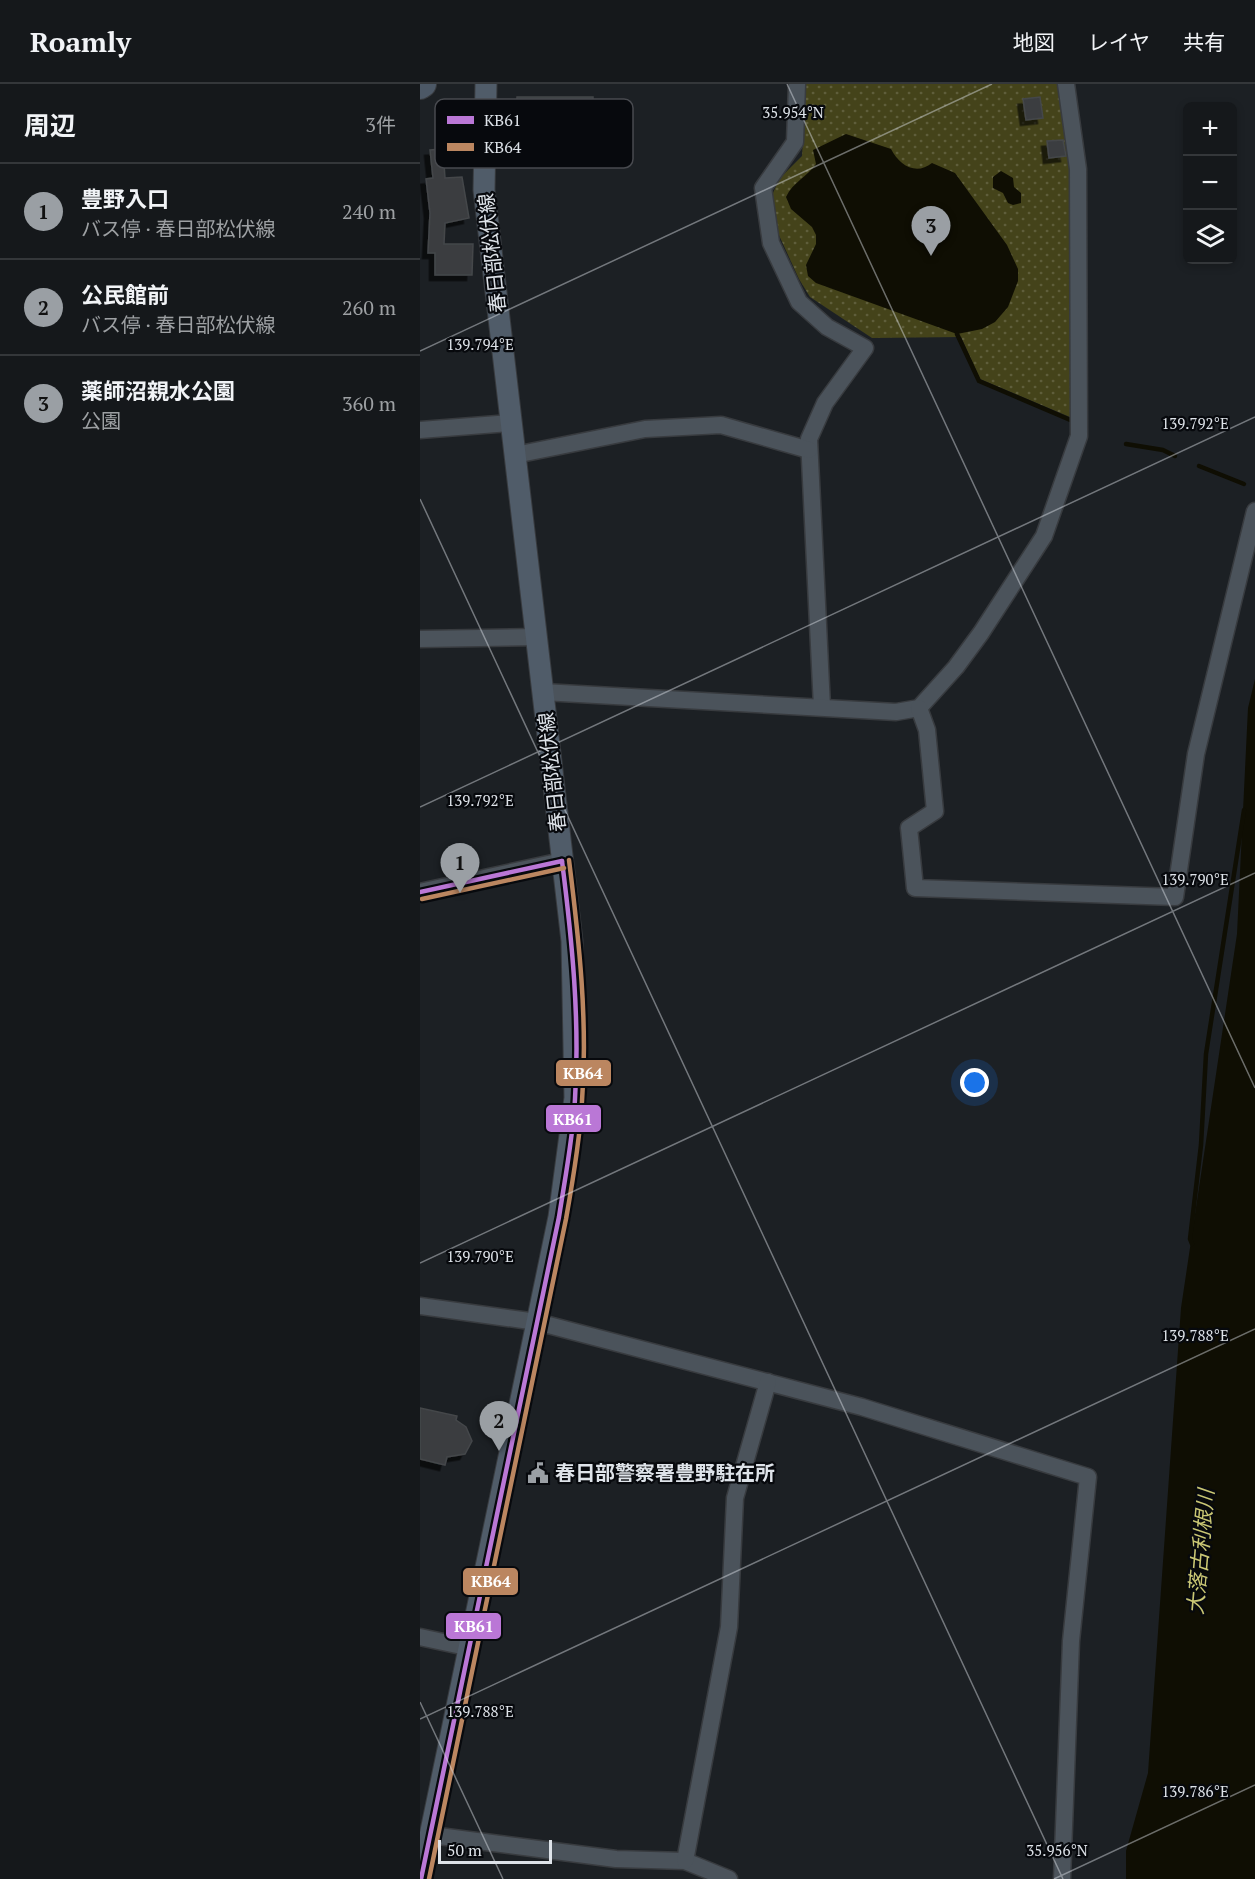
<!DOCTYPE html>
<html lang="ja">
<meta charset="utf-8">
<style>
body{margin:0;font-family:"PT Serif","Noto Sans JP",serif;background:#222528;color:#f1f3f6}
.controls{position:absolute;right:18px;top:18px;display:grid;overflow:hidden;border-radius:9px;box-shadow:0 3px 9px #0003}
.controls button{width:54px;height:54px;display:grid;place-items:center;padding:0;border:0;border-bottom:2px solid #34373a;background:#15181b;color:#f1f3f6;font:30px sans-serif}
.scale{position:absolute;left:18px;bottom:15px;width:114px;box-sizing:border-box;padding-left:6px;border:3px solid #dee3e9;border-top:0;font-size:16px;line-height:21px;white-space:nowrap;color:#dee3e9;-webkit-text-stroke:4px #07090d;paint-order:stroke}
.you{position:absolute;left:555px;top:999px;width:21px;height:21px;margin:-15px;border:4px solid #fff;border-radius:50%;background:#1a73e8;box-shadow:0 0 0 9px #1a73e833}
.badge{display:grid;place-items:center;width:39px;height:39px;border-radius:50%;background:#9a9fa4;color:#111;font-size:20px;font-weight:700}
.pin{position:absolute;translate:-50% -50px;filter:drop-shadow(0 2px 3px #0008)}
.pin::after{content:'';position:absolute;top:32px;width:21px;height:18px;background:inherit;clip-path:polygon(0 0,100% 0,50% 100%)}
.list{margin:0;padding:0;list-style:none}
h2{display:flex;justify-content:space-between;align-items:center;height:78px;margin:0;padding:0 24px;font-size:26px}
h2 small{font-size:20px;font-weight:400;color:#9da0a3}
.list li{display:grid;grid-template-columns:39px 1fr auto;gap:18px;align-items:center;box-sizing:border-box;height:96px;padding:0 24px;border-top:2px solid #34373a}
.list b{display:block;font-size:22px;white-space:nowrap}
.list p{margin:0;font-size:20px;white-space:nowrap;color:#9da0a3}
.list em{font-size:20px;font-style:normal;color:#9da0a3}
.icon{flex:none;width:33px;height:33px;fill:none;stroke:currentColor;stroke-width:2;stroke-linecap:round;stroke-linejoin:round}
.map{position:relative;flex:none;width:835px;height:1795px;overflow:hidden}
header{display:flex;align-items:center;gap:36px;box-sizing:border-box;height:84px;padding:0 30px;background:#15181b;border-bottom:2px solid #34373a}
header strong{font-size:28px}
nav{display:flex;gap:33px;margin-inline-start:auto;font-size:21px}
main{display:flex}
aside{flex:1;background:#15181b}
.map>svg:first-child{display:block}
.grass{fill:url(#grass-dots)}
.water{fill:#0f0e03}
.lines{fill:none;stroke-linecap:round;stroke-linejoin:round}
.stream{stroke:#0f0e03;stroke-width:4.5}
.building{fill:#3b3e41;stroke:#44474a;stroke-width:1.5;filter:url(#shadow)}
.minor-casing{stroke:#383b3f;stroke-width:19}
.major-casing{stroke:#383b3f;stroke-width:23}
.highway-casing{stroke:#383b3f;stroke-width:28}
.minor{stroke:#4b535b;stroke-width:16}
.major{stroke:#505c69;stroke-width:21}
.highway{stroke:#4c5866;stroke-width:26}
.bus-1-casing{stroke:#07090d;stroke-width:9}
.bus-2-casing{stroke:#07090d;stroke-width:9}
.bus-1{stroke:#ba77d6;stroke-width:4.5}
.bus-2{stroke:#bb8660;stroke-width:4.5}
.ticks{fill:none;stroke:#dee3e9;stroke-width:1.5;stroke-opacity:0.45}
.labels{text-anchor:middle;stroke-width:4.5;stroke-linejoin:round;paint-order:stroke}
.street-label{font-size:20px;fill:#dee3e9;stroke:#07090d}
.poi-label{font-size:20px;font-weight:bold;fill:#dee3e9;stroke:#07090d;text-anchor:start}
.water-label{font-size:21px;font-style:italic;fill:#cac774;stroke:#07090d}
.key{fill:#07090d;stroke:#484a4f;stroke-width:1.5}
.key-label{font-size:16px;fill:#dee3e9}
.ticks-label{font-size:15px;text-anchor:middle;fill:#dee3e9;stroke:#07090d;stroke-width:4.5;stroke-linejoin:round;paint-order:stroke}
.line-badge{stroke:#07090d;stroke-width:2}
.badge-label{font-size:16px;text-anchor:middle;font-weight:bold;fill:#fff}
</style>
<header>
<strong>Roamly</strong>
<nav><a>地図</a><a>レイヤ</a><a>共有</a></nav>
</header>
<main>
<aside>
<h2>周辺<small>3件</small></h2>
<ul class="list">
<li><span class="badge">1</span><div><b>豊野入口</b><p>バス停 · 春日部松伏線</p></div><em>240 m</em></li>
<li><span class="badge">2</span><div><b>公民館前</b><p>バス停 · 春日部松伏線</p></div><em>260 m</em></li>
<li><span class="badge">3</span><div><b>薬師沼親水公園</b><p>公園</p></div><em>360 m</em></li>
</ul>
</aside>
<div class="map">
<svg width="835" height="1795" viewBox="0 0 835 1795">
<defs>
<pattern id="grass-dots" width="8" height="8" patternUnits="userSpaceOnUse" patternTransform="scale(1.5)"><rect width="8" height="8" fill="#44431a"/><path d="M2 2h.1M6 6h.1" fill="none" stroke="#5f5e3b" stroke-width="1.8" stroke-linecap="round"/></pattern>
<filter id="shadow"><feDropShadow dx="-5.5" dy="5.5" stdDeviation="0" flood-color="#0009"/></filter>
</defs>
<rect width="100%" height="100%" fill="#1c2024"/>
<polygon class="grass" points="386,0 638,0 652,84 657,336 560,295 541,253 452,254 390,213 379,195 358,149 350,116 359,95 382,72"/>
<g class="water">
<path d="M 426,50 L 471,65 C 479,81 496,92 512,79 L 535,89 L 587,161 L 598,185 L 598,197 L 588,223 L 575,238 L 562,245 L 537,250 L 396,199 L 388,192 L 386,181 L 396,160 L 396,151 L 392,143 L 371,125 L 366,113 C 373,98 387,93 396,80 L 393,66 Z"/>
<polygon points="581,87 593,94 594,103 601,109 601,119 593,121 588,119 583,109 573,104 573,93"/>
<polygon points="835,595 835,1795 706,1795 706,1767 728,1689 761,1224 817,850 828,624"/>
</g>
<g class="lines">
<g class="stream">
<polyline points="537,250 559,297 655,338"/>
<polyline points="706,360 743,366 755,372"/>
<polyline points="779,382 824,400"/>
<polyline points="772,1160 770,1155 781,1061 786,970 824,726"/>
</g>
</g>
<g class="building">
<polygon points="97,13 173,13 173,27 110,27 108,72 88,72 88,61 81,61 81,48 95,48"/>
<polygon points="620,13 623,34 606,36 603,15"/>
<polygon points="643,56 646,72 629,74 627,57"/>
<polygon points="23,65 25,94 42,93 49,134 25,139 24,160 53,160 52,191 15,191 15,169 8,169 10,129 6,95 13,94 10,66"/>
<polygon points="0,1324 37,1332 36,1336 46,1343 52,1357 45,1370 27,1373 25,1381 0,1375"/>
</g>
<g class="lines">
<defs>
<g id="minor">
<polyline points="377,0 375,58 343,104 351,159 379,218 407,243 445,264 405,319 389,355 402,623"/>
<polyline points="0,346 91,339"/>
<polyline points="95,371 225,345 301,341 389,366"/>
<polyline points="0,555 117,553"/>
<polyline points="123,608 476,628 499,624 536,583 561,549 624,452 659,352 658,85 646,0"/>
<polyline points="499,624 507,646 515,727 489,744 495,804 755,813 776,670 835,427"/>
<polyline points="0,808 142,777"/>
<polyline points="0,1222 117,1238 442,1323 668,1393 651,1557 642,1795"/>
<polyline points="0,1553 51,1564"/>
<polyline points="11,1751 196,1775 265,1777 309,1795"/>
<polyline points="265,1777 309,1543 315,1414 348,1298"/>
</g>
<polyline id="major" points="1,1795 139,1133 155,1014 152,857 64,106 66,0"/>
<polyline id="highway" points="0,2 3,0"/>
</defs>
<use href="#minor" class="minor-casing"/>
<use href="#major" class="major-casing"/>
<use href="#highway" class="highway-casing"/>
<use href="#minor" class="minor"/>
<use href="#major" class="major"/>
<use href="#highway" class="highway"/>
<defs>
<g id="bus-1">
<polyline points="0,808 142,777"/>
<path d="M 1,1795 L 139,1133 C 145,1094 153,1054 155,1015 C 160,935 152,856 142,777"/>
</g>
<g id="bus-2">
<polyline points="2,815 144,784"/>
<path d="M 9,1795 L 146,1135 C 153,1096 160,1056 162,1017 C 168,937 159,856 149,776"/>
</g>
</defs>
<use href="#bus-1" class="bus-1-casing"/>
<use href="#bus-2" class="bus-2-casing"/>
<use href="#bus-1" class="bus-1"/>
<use href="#bus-2" class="bus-2"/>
</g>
<path class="ticks" d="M 367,0 L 835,1004M 0,267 L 572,0M 0,415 L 643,1795M 0,723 L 835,333M 0,1179 L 835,789M 0,1618 L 83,1795M 0,1635 L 835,1245M 634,1795 L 835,1701"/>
<defs>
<symbol id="civic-bare" viewBox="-9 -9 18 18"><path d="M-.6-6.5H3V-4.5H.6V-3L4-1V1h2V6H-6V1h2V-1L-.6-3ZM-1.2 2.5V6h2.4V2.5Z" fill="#9a9fa4" stroke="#07090d" stroke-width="2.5" paint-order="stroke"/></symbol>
</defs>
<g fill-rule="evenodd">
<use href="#civic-bare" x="103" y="1374" width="30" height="30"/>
</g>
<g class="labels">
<g class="street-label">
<text transform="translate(72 169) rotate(-96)" y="7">春日部松伏線</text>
<text transform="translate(132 688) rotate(-96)" y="7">春日部松伏線</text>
</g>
<g class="poi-label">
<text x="135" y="1396">春日部警察署豊野駐在所</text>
</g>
<g class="water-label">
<text transform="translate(781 1468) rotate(-85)" y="7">大落古利根川</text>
</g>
</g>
<rect x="15" y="15" width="198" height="69" rx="9" class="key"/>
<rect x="27" y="32" width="27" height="8" fill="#ba77d6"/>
<rect x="27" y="59" width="27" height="8" fill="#bb8660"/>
<g class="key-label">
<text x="64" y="42">KB61</text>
<text x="64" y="69">KB64</text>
</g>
<g class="ticks-label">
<text x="373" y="34">35.954°N</text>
<text x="60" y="266">139.794°E</text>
<text x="775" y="345">139.792°E</text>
<text x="60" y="722">139.792°E</text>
<text x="775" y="801">139.790°E</text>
<text x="60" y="1178">139.790°E</text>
<text x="775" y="1257">139.788°E</text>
<text x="60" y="1633">139.788°E</text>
<text x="775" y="1713">139.786°E</text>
<text x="637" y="1772">35.956°N</text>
</g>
<g class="line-badge">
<rect x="135" y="975" width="57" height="28" rx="6" fill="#bb8660"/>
<rect x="125" y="1020" width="57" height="29" rx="6" fill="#ba77d6"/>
<rect x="42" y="1483" width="57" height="29" rx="6" fill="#bb8660"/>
<rect x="25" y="1528" width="57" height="28" rx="6" fill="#ba77d6"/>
</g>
<g class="badge-label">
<text x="163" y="995">KB64</text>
<text x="153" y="1041">KB61</text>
<text x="71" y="1503">KB64</text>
<text x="54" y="1548">KB61</text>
</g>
</svg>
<div class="controls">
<button>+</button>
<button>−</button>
<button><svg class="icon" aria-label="layers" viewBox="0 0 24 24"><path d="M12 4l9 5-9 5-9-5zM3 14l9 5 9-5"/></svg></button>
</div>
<div class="scale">50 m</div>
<div class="you"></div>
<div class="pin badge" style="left:40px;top:809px">1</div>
<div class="pin badge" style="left:79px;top:1367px">2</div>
<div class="pin badge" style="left:511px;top:172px">3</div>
</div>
</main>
